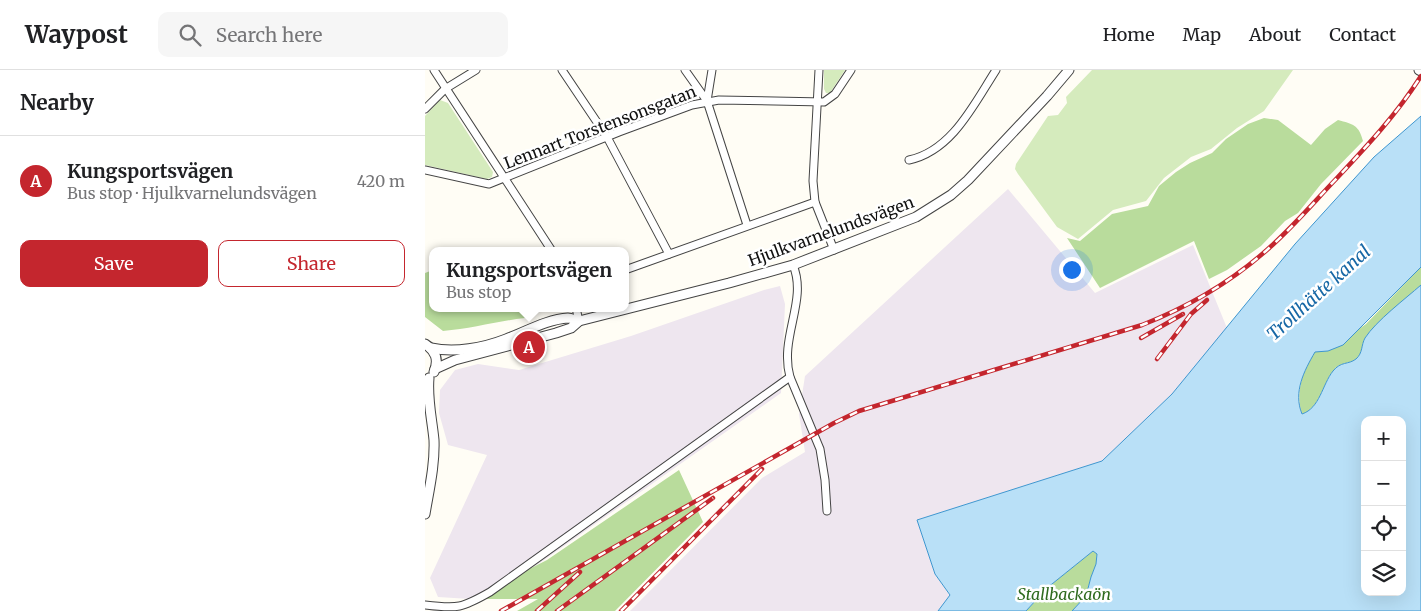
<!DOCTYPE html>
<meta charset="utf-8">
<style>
body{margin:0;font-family:Merriweather,serif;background:#f6f6f6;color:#202124}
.controls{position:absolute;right:15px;bottom:15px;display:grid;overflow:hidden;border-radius:10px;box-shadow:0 5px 20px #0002}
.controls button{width:45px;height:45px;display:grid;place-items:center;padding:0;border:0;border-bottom:1px solid #e0e0e0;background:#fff;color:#202124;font:25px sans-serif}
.you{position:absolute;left:646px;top:199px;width:18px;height:18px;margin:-12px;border:4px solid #fff;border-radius:50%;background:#1a73e8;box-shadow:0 0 0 8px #1a73e833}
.badge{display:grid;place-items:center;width:32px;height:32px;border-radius:50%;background:#c4262e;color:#fff;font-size:16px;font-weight:700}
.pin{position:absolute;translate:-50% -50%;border:2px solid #fff;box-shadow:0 1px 5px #0006}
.popup{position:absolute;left:4px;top:177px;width:200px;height:65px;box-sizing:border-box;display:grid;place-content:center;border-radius:10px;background:#fff;filter:drop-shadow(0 1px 4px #0005);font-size:16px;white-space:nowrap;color:#757577}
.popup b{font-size:19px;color:#202124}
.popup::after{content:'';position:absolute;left:50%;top:100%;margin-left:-10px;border:10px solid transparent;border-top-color:#fff}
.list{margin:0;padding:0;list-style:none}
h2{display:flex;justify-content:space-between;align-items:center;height:65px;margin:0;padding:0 20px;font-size:21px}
h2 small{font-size:16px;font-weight:400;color:#757577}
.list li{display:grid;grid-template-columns:32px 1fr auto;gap:15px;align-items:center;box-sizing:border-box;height:90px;padding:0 20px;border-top:1px solid #e0e0e0}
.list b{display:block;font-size:19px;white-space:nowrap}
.list p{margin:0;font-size:16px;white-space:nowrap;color:#757577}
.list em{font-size:16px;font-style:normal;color:#757577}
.actions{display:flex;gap:10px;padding:15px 20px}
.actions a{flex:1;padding:11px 0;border:1px solid #c4262e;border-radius:10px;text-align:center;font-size:18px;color:#c4262e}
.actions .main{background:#c4262e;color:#fff}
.icon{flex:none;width:28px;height:28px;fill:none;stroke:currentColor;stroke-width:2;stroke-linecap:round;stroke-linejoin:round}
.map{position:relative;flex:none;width:996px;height:541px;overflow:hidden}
header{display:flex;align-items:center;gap:30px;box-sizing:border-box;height:70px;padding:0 25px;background:#fff;border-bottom:1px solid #e0e0e0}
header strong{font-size:24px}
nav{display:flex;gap:28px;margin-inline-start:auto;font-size:18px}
.search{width:350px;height:45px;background:#f6f6f6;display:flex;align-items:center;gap:12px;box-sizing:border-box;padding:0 18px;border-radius:10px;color:#757577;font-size:19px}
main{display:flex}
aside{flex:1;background:#fff}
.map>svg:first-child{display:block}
.industrial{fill:#eee6ef}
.green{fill:#d5ebbd}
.forest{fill:#b9dc9c}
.water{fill:#b9e0f7;stroke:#3f96cf;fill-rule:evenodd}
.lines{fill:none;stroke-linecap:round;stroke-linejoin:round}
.minor-casing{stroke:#444;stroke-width:9}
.tertiary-casing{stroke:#444;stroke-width:11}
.minor{stroke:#fff;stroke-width:7}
.tertiary{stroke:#fff;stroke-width:9}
.rail-casing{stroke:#c4262e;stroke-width:4.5}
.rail{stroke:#fff;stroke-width:2.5;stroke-dasharray:8;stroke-linecap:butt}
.labels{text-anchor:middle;stroke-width:5;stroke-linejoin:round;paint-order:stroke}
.street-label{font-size:16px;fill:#111;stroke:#fff}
.park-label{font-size:16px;font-style:italic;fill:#2f6b1f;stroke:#fff}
.water-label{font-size:18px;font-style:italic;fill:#1768a6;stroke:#fff}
</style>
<header>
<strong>Waypost</strong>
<div class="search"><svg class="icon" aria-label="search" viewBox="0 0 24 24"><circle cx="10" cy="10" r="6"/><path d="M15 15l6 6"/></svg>Search here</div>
<nav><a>Home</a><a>Map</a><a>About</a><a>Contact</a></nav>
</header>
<main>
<aside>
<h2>Nearby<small></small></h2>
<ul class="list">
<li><span class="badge">A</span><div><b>Kungsportsvägen</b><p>Bus stop · Hjulkvarnelundsvägen</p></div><em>420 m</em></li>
</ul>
<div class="actions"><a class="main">Save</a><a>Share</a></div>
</aside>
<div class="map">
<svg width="996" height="541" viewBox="0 0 996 541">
<rect width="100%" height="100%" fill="#fffdf5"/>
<g class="industrial">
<polygon points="583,119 670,223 768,175 802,258 747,324 677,391 492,450 510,504 525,526 513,541 205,541 337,408 380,382 374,344 380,306"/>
<polygon points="355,216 360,234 356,323 112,495 45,529 13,527 5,508 62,385 23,375 14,343 15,320 30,300 53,294 94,300 206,266 339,220"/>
</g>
<g class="green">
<polygon points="399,0 420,0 405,23 401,23 399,19"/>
<polygon points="667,0 868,0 839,41 812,58 786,79 766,87 739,108 721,131 688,140 653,169 632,157 593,104 590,99 591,94 623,46 633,45 642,33 641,27"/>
<polygon points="15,30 23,33 68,102 67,107 62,109 0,95 0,46"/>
</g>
<g class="forest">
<path d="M 839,48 L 853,50 L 886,75 L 900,59 L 913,50 C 928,54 934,55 938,71 L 896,114 L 873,143 L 860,151 L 836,176 L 802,200 L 784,209 L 769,171 L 675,218 L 642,168 L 655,171 L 687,144 L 723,136 L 734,116 L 751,102 L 765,93 L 787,83 L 801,69 L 823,54 Z"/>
<path d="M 996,197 L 996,215 C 981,229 951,252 940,268 C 936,275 938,284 931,289 C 923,295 915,291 908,301 C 897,315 895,338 877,344 C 870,321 878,301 890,281 L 903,281 L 941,254 Z"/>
<path d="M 8,200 L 8,238 L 95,238 L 100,248 C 73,251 46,259 18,261 L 0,247 L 0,203 Z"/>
<polygon points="254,400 278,452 190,541 92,541 113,529 45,529 122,490"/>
<polygon points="668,481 672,484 671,494 666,507 661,526 647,541 601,541 622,518"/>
</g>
<path class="water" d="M 996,46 L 996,197 L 918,275 L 903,281 L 890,282 C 879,301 868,322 877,344 C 895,338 897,315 908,301 C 916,291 923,295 931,289 C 938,283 936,275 940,268 C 951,251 980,229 996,215 L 996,541 L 647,541 L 661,526 L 666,507 L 671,494 L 672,484 L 668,481 L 622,518 L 601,541 L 513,541 L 525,525 L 510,504 L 492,450 L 677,391 L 747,324 L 870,174 L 949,87 ZM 940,350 L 977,350 L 977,522 L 940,522 Z"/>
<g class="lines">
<defs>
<g id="minor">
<polyline points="9,0 127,181"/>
<polyline points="137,0 182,67 244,184"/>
<polyline points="260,0 282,31"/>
<polyline points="287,0 282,31 322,155"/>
<polyline points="394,0 388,111 390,132 409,180"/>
<polyline points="0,39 20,19 51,0"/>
<path d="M 484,90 C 527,81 549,34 571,0"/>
<polyline points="0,100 64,114 194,62 267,35 294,30 399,32 410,24 426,0"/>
<path d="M 368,195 C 383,231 354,267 365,307 L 395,379 L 400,410 L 402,441"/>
<polyline points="200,200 390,132"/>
<polyline points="151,238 154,251"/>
<path d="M 0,535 C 33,539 37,538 65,522 L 365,307"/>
</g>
<g id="tertiary">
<polyline points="994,0 996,1"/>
<path d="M 0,274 C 11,281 14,290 9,302"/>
<path d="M 6,278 C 30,283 58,278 81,269 C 100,262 123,249 143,248 C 146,248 150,250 154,251"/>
<polyline points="10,299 30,290 131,263 146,258 154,251 304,213 368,195 491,147 526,125 543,110 622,26 644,0"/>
<path d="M 0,444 C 4,420 10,395 9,370 C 7,349 2,329 4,308"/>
</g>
</defs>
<use href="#minor" class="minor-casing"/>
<use href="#tertiary" class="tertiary-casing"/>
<use href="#minor" class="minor"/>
<use href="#tertiary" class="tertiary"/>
<defs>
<g id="rail">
<polyline points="716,268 758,244"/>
<polyline points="732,289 766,244 782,230"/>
<path d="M 76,541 L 409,353 L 434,341 L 717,255 C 763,237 806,212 843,179 C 868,157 889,132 912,108 C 942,76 972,44 996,6"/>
<polyline points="112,541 155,502"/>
<polyline points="132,541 288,428"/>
<polyline points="196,541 337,399"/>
</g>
</defs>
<use href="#rail" class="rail-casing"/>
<use href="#rail" class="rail"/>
</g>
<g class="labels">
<g class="street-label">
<text transform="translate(175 57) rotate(-21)" y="6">Lennart Torstensonsgatan</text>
<text transform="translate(406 161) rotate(-20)" y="6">Hjulkvarnelundsvägen</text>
</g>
<g class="park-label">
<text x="639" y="530">Stallbackaön</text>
</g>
<g class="water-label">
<text transform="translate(894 223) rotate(-42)" y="6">Trollhätte kanal</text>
</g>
</g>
</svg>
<div class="controls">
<button>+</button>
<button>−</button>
<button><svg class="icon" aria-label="locate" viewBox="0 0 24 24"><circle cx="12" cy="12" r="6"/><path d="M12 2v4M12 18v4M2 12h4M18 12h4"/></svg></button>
<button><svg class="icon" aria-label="layers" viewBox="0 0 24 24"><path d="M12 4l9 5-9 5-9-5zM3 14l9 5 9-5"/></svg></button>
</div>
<div class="you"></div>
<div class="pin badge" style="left:104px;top:277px">A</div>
<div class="popup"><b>Kungsportsvägen</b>Bus stop</div>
</div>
</main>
